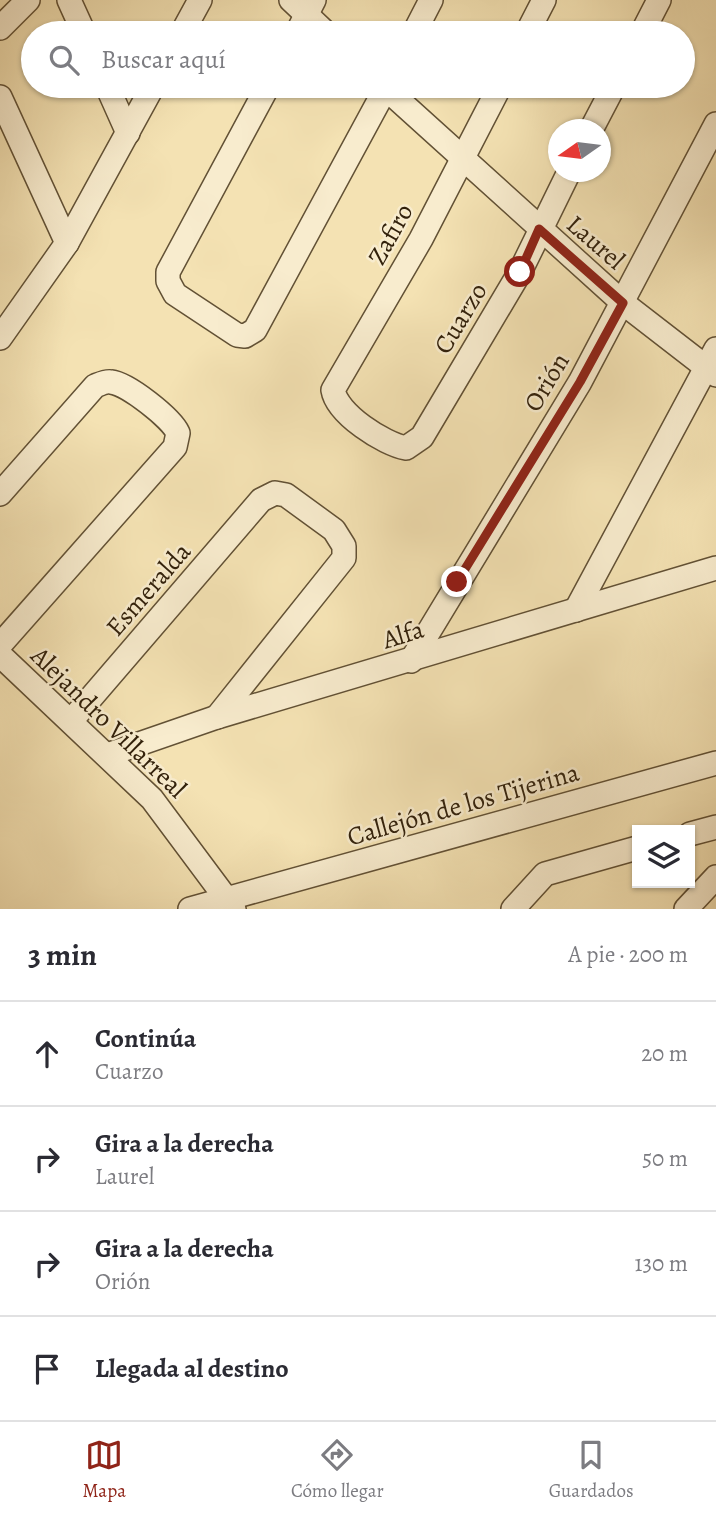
<!DOCTYPE html>
<html lang="es">
<meta charset="utf-8">
<style>
body{margin:0;font-family:Alegreya,serif;background:#f2f2f3;color:#2b2b33}
.controls{position:absolute;right:21px;bottom:21px;display:grid;overflow:hidden;border-radius:0px;box-shadow:0 2px 5px #0004}
.controls button{width:63px;height:63px;display:grid;place-items:center;padding:0;border:0;border-bottom:2px solid #e1e1e2;background:#fff;color:#2b2b33;font:35px sans-serif}
.compass{position:absolute;left:548px;top:119px;width:63px;height:63px;border-radius:50%;background:#fff;box-shadow:0 2px 5px #0004;rotate:256deg}
.stop{position:absolute;width:21px;height:21px;margin:-16px;border:5px solid #8f2418;border-radius:50%;background:#fff}
.stop.end{background:#8f2418;border-color:#fff;box-shadow:0 2px 7px #0008}
.list{margin:0;padding:0;list-style:none}
h2{display:flex;justify-content:space-between;align-items:center;height:91px;margin:0;padding:0 28px;font-size:30px}
h2 small{font-size:23px;font-weight:400;color:#7c7c81}
.list li{display:grid;grid-template-columns:46px 1fr auto;gap:21px;align-items:center;box-sizing:border-box;height:105px;padding:0 28px;border-top:2px solid #e1e1e2}
.list b{display:block;font-size:26px;white-space:nowrap}
.list p{margin:0;font-size:23px;white-space:nowrap;color:#7c7c81}
.list em{font-size:23px;font-style:normal;color:#7c7c81}
.icon{flex:none;width:38px;height:38px;fill:none;stroke:currentColor;stroke-width:2;stroke-linecap:round;stroke-linejoin:round}
.map{position:relative;flex:none;width:716px;height:909px;overflow:hidden}
.search{position:absolute;background:#fff;box-shadow:0 2px 5px #0004;left:21px;right:21px;top:21px;height:77px;display:flex;align-items:center;gap:18px;box-sizing:border-box;padding:0 24px;border-radius:38px;color:#7c7c81;font-size:26px}
.sheet{height:511px;background:#fff}
nav{display:flex;justify-content:space-around;align-items:center;box-sizing:border-box;height:98px;border-top:2px solid #e1e1e2;background:#fff;font-size:19px;color:#7c7c81}
nav a{display:grid;justify-items:center;gap:4px}
nav .on{color:#8f2418}
.map>svg:first-child{display:block}
.lines{fill:none;stroke-linecap:round;stroke-linejoin:round}
.minor-casing{stroke:#625135;stroke-width:26}
.minor{stroke:#f8ecce;stroke-width:23}
.route{stroke:#8f2418;stroke-width:9}
.labels{text-anchor:middle;stroke-width:5;stroke-linejoin:round;paint-order:stroke}
.street-label{font-size:26px;fill:#32210b;stroke:#f8ecce}
</style>
<div class="map">
<svg width="716" height="909" viewBox="0 0 716 909">
<rect width="100%" height="100%" fill="#f4e2b3"/>
<filter id="stains"><feTurbulence type="fractalNoise" baseFrequency=".00286" numOctaves="4"/><feColorMatrix values="0 0 0 0 .2 0 0 0 0 .09 0 0 0 0 .02 0 0 0 .5 -.17"/></filter>
<radialGradient id="worn" r=".72"><stop offset=".6" stop-color="#630" stop-opacity="0"/><stop offset="1" stop-color="#630" stop-opacity=".3"/></radialGradient>
<g class="lines">
<defs>
<g id="minor">
<polyline points="69,0 84,33"/>
<polyline points="291,0 326,33"/>
<polyline points="0,28 28,0"/>
<polyline points="182,33 200,0"/>
<polyline points="297,33 314,0"/>
<polyline points="414,33 431,0"/>
<polyline points="527,33 544,0"/>
<polyline points="642,33 659,0"/>
<polyline points="107,86 128,133"/>
<polyline points="268,86 168,272 168,281 175,294 237,335 245,336 255,330 387,86"/>
<polyline points="383,86 623,303 716,375"/>
<path d="M 500,86 L 421,239 L 333,390 C 337,414 384,444 406,448 L 422,437 L 520,272 L 569,172"/>
<polyline points="0,97 67,243"/>
<polyline points="591,130 614,86"/>
<polyline points="0,338 67,243 153,86"/>
<path d="M 0,494 L 95,386 C 100,384 106,381 111,382 C 128,384 171,418 178,433 L 175,447 L 0,645"/>
<polyline points="576,610 716,349"/>
<polyline points="0,655 152,799 234,909"/>
<polyline points="411,661 580,382 716,124"/>
<polyline points="71,721 261,500 275,493 286,495 334,530 344,546 344,558 217,717"/>
<polyline points="107,755 217,717 716,568"/>
<polyline points="690,834 716,827"/>
<polyline points="190,909 716,763"/>
<polyline points="513,909 545,874 637,848"/>
<polyline points="686,909 716,877"/>
</g>
</defs>
<use href="#minor" class="minor-casing"/>
<use href="#minor" class="minor"/>
</g>
<g class="lines">
<polyline class="route" points="457,582 580,382 623,303 539,229 520,272"/>
</g>
<g class="labels">
<g class="street-label">
<text transform="translate(390 234) rotate(-61)" y="9">Zafiro</text>
<text transform="translate(596 242) rotate(41)" y="9">Laurel</text>
<text transform="translate(460 318) rotate(-59)" y="9">Cuarzo</text>
<text transform="translate(546 382) rotate(-59)" y="9">Orión</text>
<text transform="translate(148 589) rotate(-49)" y="9">Esmeralda</text>
<text transform="translate(403 634) rotate(-17)" y="9">Alfa</text>
<text transform="translate(109 722) rotate(44)" y="9">Alejandro Villarreal</text>
<text transform="translate(463 804) rotate(-16)" y="9">Callejón de los Tijerina</text>
</g>
</g>
<rect width="100%" height="100%" filter="url(#stains)"/>
<rect width="100%" height="100%" fill="url(#worn)"/>
</svg>
<div class="controls">
<button><svg class="icon" aria-label="layers" viewBox="0 0 24 24"><path d="M12 4l9 5-9 5-9-5zM3 14l9 5 9-5"/></svg></button>
</div>
<svg class="compass" viewBox="-18 -18 36 36"><path d="M0-13l5 13h-10z" fill="#e53935"/><path d="M0 13l5-13h-10z" fill="#7c7c81"/></svg>
<div class="stop" style="left:520px;top:272px"></div>
<div class="stop end" style="left:457px;top:582px"></div>
<div class="search"><svg class="icon" aria-label="search" viewBox="0 0 24 24"><circle cx="10" cy="10" r="6"/><path d="M15 15l6 6"/></svg>Buscar aquí</div>
</div>
<section class="sheet">
<h2>3 min<small>A pie · 200 m</small></h2>
<ul class="list">
<li><svg class="icon" aria-label="ahead" viewBox="0 0 24 24"><path d="M12 20V5M6 11l6-6 6 6"/></svg><div><b>Continúa</b><p>Cuarzo</p></div><em>20 m</em></li>
<li><svg class="icon" aria-label="right" viewBox="0 0 24 24"><path d="M7 20v-9h11M14 6l5 5-5 5"/></svg><div><b>Gira a la derecha</b><p>Laurel</p></div><em>50 m</em></li>
<li><svg class="icon" aria-label="right" viewBox="0 0 24 24"><path d="M7 20v-9h11M14 6l5 5-5 5"/></svg><div><b>Gira a la derecha</b><p>Orión</p></div><em>130 m</em></li>
<li><svg class="icon" aria-label="arrive" viewBox="0 0 24 24"><path d="M6 21V4h12l-3 4 3 4H6"/></svg><div><b>Llegada al destino</b></div></li>
</ul>
</section>
<nav>
<a class="on"><svg class="icon" aria-label="map" viewBox="0 0 24 24"><path d="M3 6l6-2 6 2 6-2v14l-6 2-6-2-6 2zM9 4v14M15 6v14"/></svg>Mapa</a>
<a><svg class="icon" aria-label="directions" viewBox="0 0 24 24"><path d="M12 3l9 9-9 9-9-9zM9 14v-3h6M13 9l2 2-2 2"/></svg>Cómo llegar</a>
<a><svg class="icon" aria-label="saved" viewBox="0 0 24 24"><path d="M7 4h10v16l-5-4-5 4z"/></svg>Guardados</a>
</nav>
